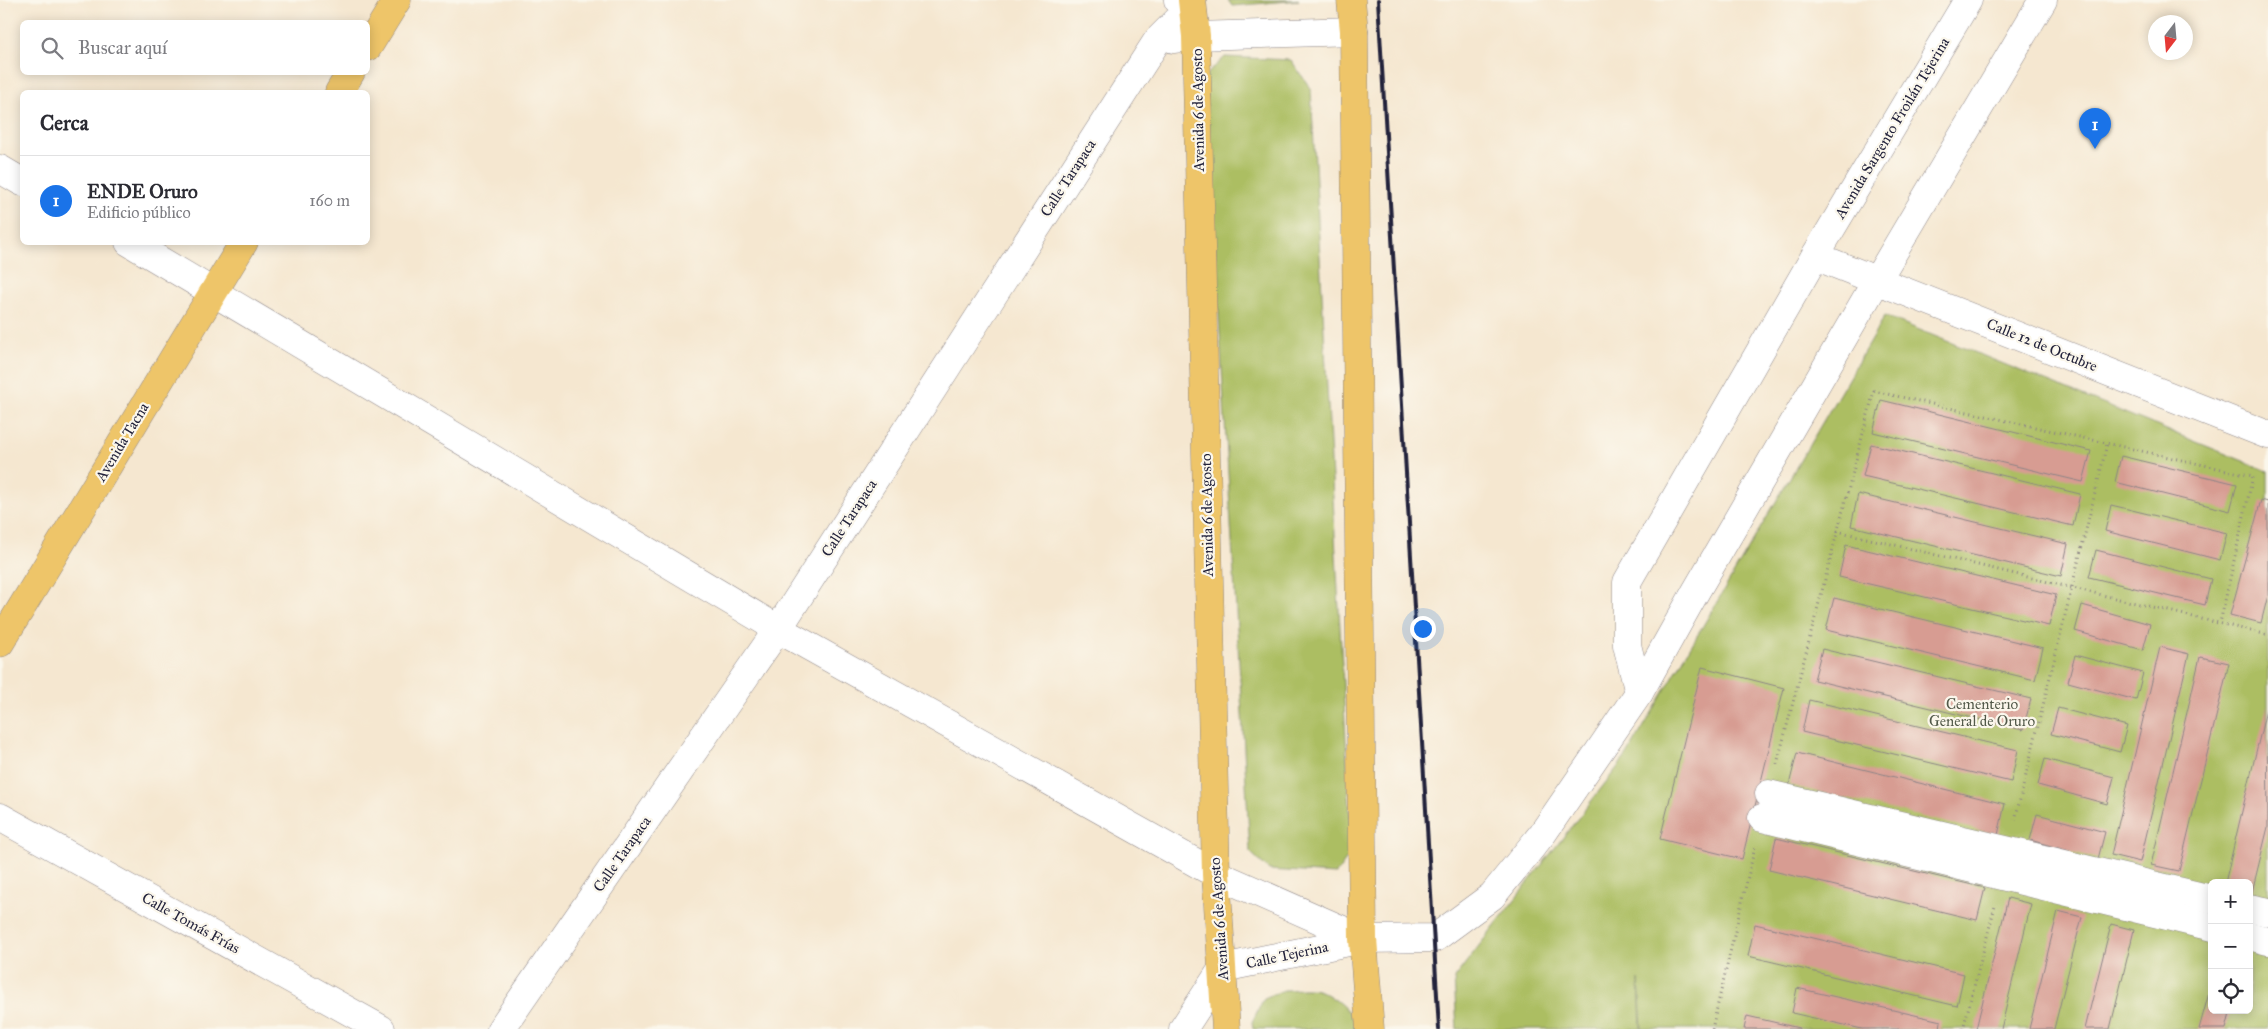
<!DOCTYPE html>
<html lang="es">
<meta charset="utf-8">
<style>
body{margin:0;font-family:"IM FELL Great Primer",serif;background:#f2f2f3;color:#2b2b33}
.controls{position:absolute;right:15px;bottom:15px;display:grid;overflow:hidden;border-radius:8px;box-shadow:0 2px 12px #0003}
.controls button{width:45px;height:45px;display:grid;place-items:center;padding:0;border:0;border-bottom:1px solid #e1e1e2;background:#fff;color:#2b2b33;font:25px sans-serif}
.compass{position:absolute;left:2148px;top:15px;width:45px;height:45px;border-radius:50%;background:#fff;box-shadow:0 2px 12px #0003;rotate:196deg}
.you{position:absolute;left:1422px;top:628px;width:18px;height:18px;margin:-12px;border:4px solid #fff;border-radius:50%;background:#1a73e8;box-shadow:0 0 0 8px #1a73e833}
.badge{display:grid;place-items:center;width:32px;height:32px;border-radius:50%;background:#1a73e8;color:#fff;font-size:16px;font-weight:700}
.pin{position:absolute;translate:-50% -41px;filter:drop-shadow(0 1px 2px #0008)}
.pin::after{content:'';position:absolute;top:26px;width:18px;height:15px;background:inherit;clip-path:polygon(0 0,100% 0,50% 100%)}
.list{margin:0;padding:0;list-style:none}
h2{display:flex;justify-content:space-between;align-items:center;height:65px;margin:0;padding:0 20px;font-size:21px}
h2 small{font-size:16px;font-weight:400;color:#7c7c81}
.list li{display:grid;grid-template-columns:32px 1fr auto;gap:15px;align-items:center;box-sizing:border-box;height:90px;padding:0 20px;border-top:1px solid #e1e1e2}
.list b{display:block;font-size:19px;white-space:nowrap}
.list p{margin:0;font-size:16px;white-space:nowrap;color:#7c7c81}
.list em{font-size:16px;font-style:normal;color:#7c7c81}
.icon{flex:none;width:28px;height:28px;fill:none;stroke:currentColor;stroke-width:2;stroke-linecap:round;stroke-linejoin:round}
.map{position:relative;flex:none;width:2268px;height:1029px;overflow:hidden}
.search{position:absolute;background:#fff;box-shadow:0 2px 12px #0003;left:20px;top:20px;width:350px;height:55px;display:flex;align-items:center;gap:12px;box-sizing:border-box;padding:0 18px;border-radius:8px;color:#7c7c81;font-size:19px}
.panel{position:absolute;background:#fff;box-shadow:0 2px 12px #0003;left:20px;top:90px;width:350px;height:155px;border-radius:8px}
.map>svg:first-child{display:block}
.green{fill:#acbe62;stroke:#67704e;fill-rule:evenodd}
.building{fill:#d79c92}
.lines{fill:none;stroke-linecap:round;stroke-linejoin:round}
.minor-casing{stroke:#8c8486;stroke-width:29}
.major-casing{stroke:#8c8486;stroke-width:29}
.path{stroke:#8c8486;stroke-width:3;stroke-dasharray:1 4;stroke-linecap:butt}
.minor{stroke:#fff;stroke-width:28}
.major{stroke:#eec569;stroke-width:28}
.rail{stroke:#22223b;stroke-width:4}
.labels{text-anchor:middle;stroke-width:4.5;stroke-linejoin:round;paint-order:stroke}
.street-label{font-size:15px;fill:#22223b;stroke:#fbf7ec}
.park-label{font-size:15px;fill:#525949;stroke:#fbf7ec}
</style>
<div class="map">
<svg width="2268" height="1029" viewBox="0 0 2268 1029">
<rect width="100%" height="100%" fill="#fbf7ec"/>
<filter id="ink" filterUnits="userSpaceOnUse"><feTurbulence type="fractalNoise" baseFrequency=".02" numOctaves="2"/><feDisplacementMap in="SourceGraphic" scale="10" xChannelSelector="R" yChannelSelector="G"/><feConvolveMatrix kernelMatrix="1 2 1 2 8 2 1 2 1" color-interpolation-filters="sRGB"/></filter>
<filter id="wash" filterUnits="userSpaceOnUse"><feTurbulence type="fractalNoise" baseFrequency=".0096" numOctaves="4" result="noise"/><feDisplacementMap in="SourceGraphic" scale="20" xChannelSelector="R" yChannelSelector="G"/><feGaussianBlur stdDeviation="1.12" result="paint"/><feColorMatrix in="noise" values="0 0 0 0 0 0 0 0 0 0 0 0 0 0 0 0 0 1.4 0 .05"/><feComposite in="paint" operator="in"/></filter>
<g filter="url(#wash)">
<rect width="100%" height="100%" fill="#f5e7d0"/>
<g class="green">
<polygon points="1228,0 1299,0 1232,6"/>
<polygon points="1225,57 1291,60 1311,89 1352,851 1336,874 1269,870 1250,852 1205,76"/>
<path d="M 1885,316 L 2268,471 L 2268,1029 L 1642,1029 L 1639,980 L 1641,1029 L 1457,1029 L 1454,978 L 1627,755 ZM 2212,883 L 2249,883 L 2249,1010 L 2212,1010 Z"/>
<path d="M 1284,990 C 1294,990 1310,987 1320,991 C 1333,996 1356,1014 1357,1029 L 1253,1029 L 1252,1022 L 1264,998 Z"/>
</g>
<g id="blocks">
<g class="building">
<polygon points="1881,400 2091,451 2083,482 1873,432"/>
<polygon points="1871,444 2080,494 2073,526 1863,476"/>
<polygon points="2121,456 2237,484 2230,511 2115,482"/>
<polygon points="1858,494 2068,544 2061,576 1851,526"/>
<polygon points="2261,500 2268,502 2268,595 2261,623 2230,615"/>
<polygon points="2111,505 2227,533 2220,560 2105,531"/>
<polygon points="1846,545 2056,595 2049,626 1839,577"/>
<polygon points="2096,550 2211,579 2205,605 2089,577"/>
<polygon points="1834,598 2043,648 2035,680 1826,630"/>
<polygon points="2082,605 2150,624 2143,650 2075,631"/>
<polygon points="2160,647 2189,654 2140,862 2111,855"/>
<polygon points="1822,649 2031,699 2023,730 1814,680"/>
<polygon points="2075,655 2143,673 2136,700 2068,682"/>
<polygon points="2200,657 2229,663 2179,871 2151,865"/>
<polygon points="1702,667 1784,688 1742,859 1660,839"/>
<polygon points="1809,700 2018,750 2011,782 1802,732"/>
<polygon points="2267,706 2268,827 2251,896 2249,895 2249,883 2225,883"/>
<polygon points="2058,708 2127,726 2120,752 2051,734"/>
<polygon points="1797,753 2005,804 1998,835 1789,785"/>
<polygon points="2045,759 2114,777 2107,804 2038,785"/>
<polygon points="2037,814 2105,832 2098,859 2030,840"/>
<polygon points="1776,838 1985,888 1977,920 1769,870"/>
<polygon points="2008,898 2031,904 2001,1029 1976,1029"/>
<polygon points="2058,911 2082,917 2054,1029 2029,1029"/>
<polygon points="1755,924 1964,974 1957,1006 1748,956"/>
<polygon points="2111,924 2134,930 2110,1029 2085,1029"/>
<polygon points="2212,982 2212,1010 2231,1010 2226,1029 2199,1029"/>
<polygon points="1797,988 1941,1021 1940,1029 1862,1029 1792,1013"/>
<polygon points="1747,1016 1799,1028 1799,1029 1744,1029"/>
</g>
</g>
</g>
<g filter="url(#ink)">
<use href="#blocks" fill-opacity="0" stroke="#8c8486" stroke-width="1"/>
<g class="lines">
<defs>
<g id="minor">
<polyline points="1173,39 1196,36 1354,31"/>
<polyline points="0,169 22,182"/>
<polyline points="129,242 778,629 1216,874 1363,939 1435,938 1492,896 1543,833 1639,693 1696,591 1877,280 2043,0"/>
<polyline points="1815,256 2268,435"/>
<polyline points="1639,693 1627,645 1627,582 1815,256 1968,0"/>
<polyline points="1769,794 2212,899"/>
<polyline points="0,817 381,1029"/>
<polyline points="1762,818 2212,927"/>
<polyline points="2249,908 2268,912"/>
<polyline points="2249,936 2268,941"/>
<polyline points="501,1029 778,629 1157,41 1192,6 1178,0"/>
<polyline points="1183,1029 1223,968 1363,939"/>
</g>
<g id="major">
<polyline points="1192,0 1196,36 1216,874 1226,1029"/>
<polyline points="1351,0 1354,31 1363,939 1370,1029"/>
<polyline points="368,47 397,0"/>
<polyline points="339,92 351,72"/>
<polyline points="0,643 244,242"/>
</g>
</defs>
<use href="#minor" class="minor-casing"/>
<use href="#major" class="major-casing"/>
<g class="path">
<polyline points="1837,531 2268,635"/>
<polyline points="1777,764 1874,391 2253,476 2220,623"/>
<polyline points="2015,820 2107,444"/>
<polyline points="1712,1029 1755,847"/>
<polyline points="1963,1029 1995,906"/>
</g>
<use href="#minor" class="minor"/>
<use href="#major" class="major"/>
<polyline class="rail" points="1378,0 1439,1029"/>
</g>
</g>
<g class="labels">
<g class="street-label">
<text transform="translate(1198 110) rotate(-91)" y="5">Avenida 6 de Agosto</text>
<text transform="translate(1892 128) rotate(-59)" y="5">Avenida Sargento Froilán Tejerina</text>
<text transform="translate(1068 178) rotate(-57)" y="5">Calle Tarapaca</text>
<text transform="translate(2042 345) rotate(22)" y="5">Calle 12 de Octubre</text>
<text transform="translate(122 442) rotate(-59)" y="5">Avenida Tacna</text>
<text transform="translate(1207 515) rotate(-91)" y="5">Avenida 6 de Agosto</text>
<text transform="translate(849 518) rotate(-57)" y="5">Calle Tarapaca</text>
<text transform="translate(622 854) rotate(-55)" y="5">Calle Tarapaca</text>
<text transform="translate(1219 919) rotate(-94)" y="5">Avenida 6 de Agosto</text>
<text transform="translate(191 923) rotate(29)" y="5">Calle Tomás Frías</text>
<text transform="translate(1287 955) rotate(-12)" y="5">Calle Tejerina</text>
</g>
<g class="park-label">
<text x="1982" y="709">Cementerio<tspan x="1982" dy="17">General de Oruro</tspan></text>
</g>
</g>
</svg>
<div class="controls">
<button>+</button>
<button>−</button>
<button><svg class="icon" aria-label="locate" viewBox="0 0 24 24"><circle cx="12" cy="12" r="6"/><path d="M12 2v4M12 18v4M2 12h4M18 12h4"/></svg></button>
</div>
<svg class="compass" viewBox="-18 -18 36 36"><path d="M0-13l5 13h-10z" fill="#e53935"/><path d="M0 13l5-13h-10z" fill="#7c7c81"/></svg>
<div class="you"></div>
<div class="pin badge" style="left:2095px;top:149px">1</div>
<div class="search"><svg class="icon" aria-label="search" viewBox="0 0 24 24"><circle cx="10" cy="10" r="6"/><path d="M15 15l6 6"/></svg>Buscar aquí</div>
<section class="panel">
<h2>Cerca<small></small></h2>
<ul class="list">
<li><span class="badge">1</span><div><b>ENDE Oruro</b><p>Edificio público</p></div><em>160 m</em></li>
</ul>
</section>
</div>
